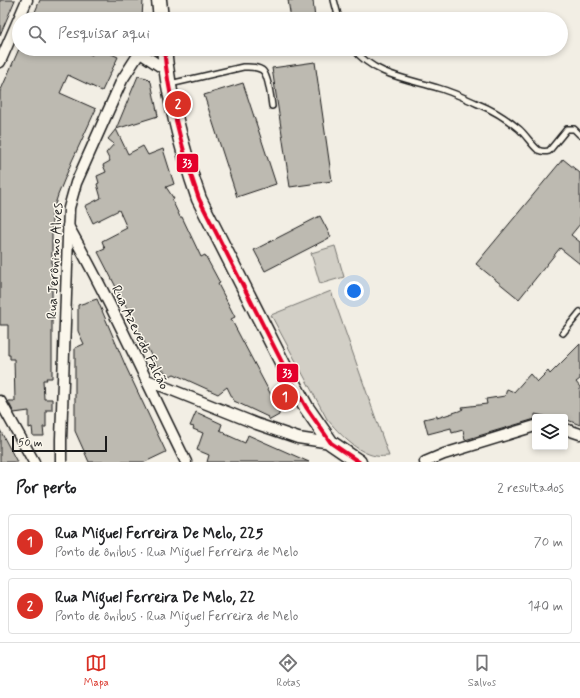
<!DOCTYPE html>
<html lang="pt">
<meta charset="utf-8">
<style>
body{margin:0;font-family:Mynerve,sans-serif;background:#f6f6f6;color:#202124}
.controls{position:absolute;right:12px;bottom:12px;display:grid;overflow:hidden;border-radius:4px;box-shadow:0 2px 6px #0003}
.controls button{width:36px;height:36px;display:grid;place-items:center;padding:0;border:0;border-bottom:1px solid #e0e0e0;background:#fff;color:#202124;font:20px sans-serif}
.scale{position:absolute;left:12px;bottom:10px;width:95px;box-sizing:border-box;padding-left:4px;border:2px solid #1c1c1c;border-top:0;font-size:11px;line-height:14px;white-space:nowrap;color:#1c1c1c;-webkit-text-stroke:3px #fbf7ec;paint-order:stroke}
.you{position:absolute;left:354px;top:291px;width:14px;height:14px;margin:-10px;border:3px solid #fff;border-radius:50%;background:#1a73e8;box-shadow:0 0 0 6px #1a73e833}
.badge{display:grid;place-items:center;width:26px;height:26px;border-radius:50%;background:#d93025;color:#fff;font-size:13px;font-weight:700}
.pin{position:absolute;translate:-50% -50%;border:2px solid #fff;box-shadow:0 1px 4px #0006}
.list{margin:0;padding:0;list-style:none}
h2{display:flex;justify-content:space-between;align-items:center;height:52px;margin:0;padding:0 16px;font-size:17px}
h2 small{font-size:13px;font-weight:400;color:#757577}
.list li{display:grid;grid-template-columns:26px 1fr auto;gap:12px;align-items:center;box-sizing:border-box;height:56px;margin:0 8px 8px;padding:0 8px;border:1px solid #e0e0e0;border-radius:4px}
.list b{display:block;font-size:15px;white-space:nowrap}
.list p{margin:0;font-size:13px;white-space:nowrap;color:#757577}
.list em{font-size:13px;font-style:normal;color:#757577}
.icon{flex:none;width:22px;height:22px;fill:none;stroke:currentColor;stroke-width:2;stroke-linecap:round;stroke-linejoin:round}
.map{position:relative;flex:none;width:580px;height:462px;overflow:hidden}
.search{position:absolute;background:#fff;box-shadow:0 2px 6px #0003;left:12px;right:12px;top:12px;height:44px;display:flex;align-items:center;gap:10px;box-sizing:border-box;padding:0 14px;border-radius:22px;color:#757577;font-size:15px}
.sheet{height:180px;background:#fff}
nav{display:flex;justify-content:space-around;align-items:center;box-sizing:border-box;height:56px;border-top:1px solid #e0e0e0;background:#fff;font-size:11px;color:#757577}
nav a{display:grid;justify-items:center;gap:2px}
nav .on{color:#d93025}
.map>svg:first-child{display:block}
.green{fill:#d2cfc6;stroke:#777671}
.building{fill:#bdbab1;stroke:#1c1c1c}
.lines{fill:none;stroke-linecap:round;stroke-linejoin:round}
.service-casing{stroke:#1c1c1c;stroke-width:8}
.minor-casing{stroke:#1c1c1c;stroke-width:13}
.secondary-casing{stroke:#1c1c1c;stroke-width:17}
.service{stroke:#fbf7ec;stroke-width:5}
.minor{stroke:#fbf7ec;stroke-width:10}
.secondary{stroke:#fbf7ec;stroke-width:14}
.bus-1-casing{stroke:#fbf7ec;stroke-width:7}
.bus-1{stroke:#e4002b;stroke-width:4}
.labels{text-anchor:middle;stroke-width:3;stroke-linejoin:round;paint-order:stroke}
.street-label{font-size:14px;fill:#1c1c1c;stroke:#fbf7ec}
.line-badge{stroke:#fbf7ec;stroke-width:1.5}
.badge-label{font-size:11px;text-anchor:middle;font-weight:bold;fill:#fff}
</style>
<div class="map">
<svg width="580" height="462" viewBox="0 0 580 462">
<rect width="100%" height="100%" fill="#f2eee4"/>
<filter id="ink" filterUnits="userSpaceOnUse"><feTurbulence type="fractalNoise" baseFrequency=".025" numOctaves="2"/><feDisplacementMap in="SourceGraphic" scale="8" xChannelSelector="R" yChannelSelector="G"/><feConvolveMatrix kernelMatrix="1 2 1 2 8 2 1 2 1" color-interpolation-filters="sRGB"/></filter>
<g filter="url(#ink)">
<g class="green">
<polygon points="335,246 344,277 320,284 311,253"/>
<path d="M 331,291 L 389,456 C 385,456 380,457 376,456 C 357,453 339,433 327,419 L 271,315 Z"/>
</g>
<g class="building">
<polygon points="0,0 15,0 0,35"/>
<polygon points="40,0 143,0 142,19 32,19"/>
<polygon points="288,0 313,0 315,19 291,19"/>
<polygon points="19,49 79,49 92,55 94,49 101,49 118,57 102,91 68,75 60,93 96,109 72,161 58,195 52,214 52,378 46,378 47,380 43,380 44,399 52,399 52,410 46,410 46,427 43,427 44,436 33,436 32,427 29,428 29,411 14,413 8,401 15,401 14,359 10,359 10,355 8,355 8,325 0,325 0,92"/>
<polygon points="315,62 332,181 290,187 272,68"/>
<polygon points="138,76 147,78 151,82 158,116 116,129"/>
<polygon points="243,83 276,184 237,197 204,95"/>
<polygon points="116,129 128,154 143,146 148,155 163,149 174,184 166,187 174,199 172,200 180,217 182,217 201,257 205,255 220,283 218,284 235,317 231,319 279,410 279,415 270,420 268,417 234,401 227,387 218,394 174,374 170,376 155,363 98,252 105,249 102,241 127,228 119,210 93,223 85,206 101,198 97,184 99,183 97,176 106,172 103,165 110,161 106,153 114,144 108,139"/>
<polygon points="563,159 580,173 580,224 571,235 580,242 580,264 560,248 519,299 476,264"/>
<polygon points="320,216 331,237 265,271 254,250"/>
<polygon points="97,299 126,367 166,452 145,462 89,462 75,431 75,348 84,344 78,331 78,305"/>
<polygon points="580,344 580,379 576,382 580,387 580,425 565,419 565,417 548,417 535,414 535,419 465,440 463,430 452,433 451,428 428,434 424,419 437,416 437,418 459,411 463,409 462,407 487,404 486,399 505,396 507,389 514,392 530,374 537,382 548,371 550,374"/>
<polygon points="196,412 222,424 220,430 226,433 225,434 245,443 248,435 309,462 207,462 209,455 197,450 203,433 193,429 194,427 190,426"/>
<polygon points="0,430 17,462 0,462"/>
</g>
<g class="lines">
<defs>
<g id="service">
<polyline points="334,0 339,19"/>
<path d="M 354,49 C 373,75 409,79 438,88 C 452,92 465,98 478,104 C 493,110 507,119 519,129 C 526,135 531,144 538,150 C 542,152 545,152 549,151 L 567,129 L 574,129 L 580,135"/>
<path d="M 170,84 L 243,67 C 249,67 256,66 262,70 C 268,74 271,98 272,106"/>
<polyline points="563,333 580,312"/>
</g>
<g id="minor">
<polyline points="139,52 166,70"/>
<polyline points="0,62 27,0"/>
<path d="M 68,226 C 111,302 147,383 186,462"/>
<polyline points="147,380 257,424 298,438 331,443"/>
<polyline points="0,401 34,462"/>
<polyline points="565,429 580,434"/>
<polyline points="61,462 61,439 69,208 76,183 122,80 142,49"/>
<polyline points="425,462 444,454 535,426"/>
</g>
<g id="secondary">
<polyline points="159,0 161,19"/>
<path d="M 164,49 C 169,101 182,150 199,199 L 291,380 L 306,407 L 331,443 L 359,462"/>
</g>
</defs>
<use href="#service" class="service-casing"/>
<use href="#minor" class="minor-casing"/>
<use href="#secondary" class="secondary-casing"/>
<use href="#service" class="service"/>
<use href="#minor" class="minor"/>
<use href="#secondary" class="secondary"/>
<defs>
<path id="bus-1" d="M 164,49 C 169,101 182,150 199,199 L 291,380 L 306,407 L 331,443 L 359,462"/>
</defs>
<use href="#bus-1" class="bus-1-casing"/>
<use href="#bus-1" class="bus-1"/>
</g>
</g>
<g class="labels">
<g class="street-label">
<text transform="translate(54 261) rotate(-87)" y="5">Rua Jerônimo Alves</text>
<text transform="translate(141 337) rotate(64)" y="5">Rua Azevedo Falcão</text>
</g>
</g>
<g class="line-badge">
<rect x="176" y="153" width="23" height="20" rx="4" fill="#e4002b"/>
<rect x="276" y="363" width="23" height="20" rx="4" fill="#e4002b"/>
</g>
<g class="badge-label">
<text x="187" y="167">33</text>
<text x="287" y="377">33</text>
</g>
</svg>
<div class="controls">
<button><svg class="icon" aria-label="layers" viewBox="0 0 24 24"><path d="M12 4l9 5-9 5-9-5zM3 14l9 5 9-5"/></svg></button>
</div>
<div class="scale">50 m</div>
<div class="you"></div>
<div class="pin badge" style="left:285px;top:397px">1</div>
<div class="pin badge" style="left:178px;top:104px">2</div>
<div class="search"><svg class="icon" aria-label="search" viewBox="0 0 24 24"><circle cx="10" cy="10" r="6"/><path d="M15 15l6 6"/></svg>Pesquisar aqui</div>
</div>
<section class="sheet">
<h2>Por perto<small>2 resultados</small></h2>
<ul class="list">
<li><span class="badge">1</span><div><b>Rua Miguel Ferreira De Melo, 225</b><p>Ponto de ônibus · Rua Miguel Ferreira de Melo</p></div><em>70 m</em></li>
<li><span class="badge">2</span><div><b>Rua Miguel Ferreira De Melo, 22</b><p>Ponto de ônibus · Rua Miguel Ferreira de Melo</p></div><em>140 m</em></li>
</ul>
</section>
<nav>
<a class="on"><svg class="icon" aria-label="map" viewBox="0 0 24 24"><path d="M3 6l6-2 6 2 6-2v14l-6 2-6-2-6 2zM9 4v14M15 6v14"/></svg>Mapa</a>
<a><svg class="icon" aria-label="directions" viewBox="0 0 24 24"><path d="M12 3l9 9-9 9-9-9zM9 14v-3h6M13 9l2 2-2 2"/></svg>Rotas</a>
<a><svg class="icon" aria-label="saved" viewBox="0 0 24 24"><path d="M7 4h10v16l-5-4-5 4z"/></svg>Salvos</a>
</nav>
